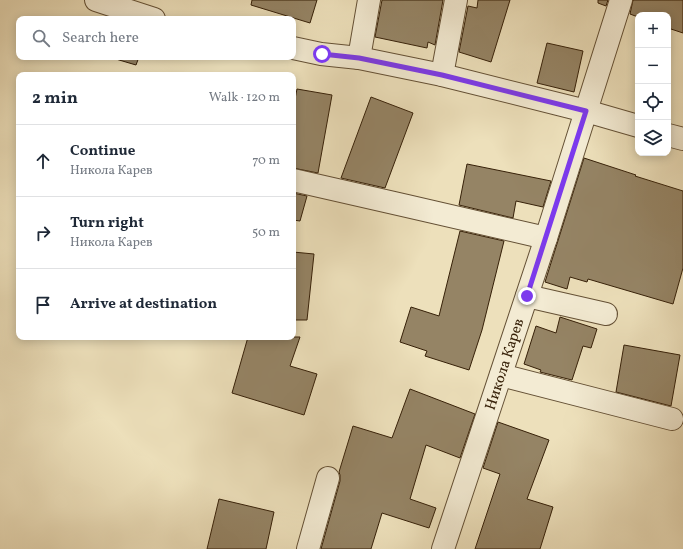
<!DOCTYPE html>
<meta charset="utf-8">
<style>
body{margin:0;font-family:Vollkorn,serif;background:#f2f2f3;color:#1f2937}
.controls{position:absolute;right:12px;top:12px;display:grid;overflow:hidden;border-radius:8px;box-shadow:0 2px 10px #0003}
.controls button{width:36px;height:36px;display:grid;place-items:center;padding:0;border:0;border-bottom:1px solid #e0e1e3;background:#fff;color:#1f2937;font:20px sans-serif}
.stop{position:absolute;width:12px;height:12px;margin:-9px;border:3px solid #7c3aed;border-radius:50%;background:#fff}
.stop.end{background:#7c3aed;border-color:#fff;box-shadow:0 1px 4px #0008}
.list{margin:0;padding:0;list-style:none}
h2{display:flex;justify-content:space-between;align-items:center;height:52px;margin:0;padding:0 16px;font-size:17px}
h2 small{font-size:13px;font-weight:400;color:#747a83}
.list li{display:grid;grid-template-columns:26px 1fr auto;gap:12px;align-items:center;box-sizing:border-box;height:72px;padding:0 16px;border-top:1px solid #e0e1e3}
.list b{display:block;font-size:15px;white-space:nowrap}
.list p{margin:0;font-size:13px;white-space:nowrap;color:#747a83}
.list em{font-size:13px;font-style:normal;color:#747a83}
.icon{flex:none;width:22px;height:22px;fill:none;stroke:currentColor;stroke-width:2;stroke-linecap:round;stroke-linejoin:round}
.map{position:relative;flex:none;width:683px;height:549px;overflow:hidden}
.search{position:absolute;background:#fff;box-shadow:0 2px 10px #0003;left:16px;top:16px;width:280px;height:44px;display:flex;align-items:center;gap:10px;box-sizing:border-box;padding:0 14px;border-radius:8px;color:#747a83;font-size:15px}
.panel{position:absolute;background:#fff;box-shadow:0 2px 10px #0003;left:16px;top:72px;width:280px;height:268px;border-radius:8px}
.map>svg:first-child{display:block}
.building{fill:#958465;stroke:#362008}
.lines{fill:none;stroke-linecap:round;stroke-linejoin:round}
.minor-casing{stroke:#645035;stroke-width:24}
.minor{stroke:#f3ebd3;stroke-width:22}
.route{stroke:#7c3aed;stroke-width:5}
.labels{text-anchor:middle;stroke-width:3;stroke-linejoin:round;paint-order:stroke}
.street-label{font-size:15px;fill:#362008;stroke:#f3ebd3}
</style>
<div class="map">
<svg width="683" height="549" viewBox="0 0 683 549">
<rect width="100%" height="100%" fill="#ede0bb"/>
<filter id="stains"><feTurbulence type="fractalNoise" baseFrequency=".005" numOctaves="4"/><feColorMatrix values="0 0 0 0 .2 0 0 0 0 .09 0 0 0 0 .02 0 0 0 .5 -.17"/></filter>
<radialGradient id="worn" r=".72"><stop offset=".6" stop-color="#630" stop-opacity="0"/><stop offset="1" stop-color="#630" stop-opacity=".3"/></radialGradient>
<g class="building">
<polygon points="252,0 317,0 310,23 251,5"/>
<polygon points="382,0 443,0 435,45 428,42 427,48 375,37"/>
<polygon points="478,0 510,0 491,62 459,52 468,6 477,8"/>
<polygon points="598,0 608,0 606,6 598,3"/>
<polygon points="633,0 683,0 683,33 668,28 668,15 638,15 638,17 630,14"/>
<polygon points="547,43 583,51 574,92 537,83"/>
<polygon points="109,57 139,57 136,65"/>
<polygon points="297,89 332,95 318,173 293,168 293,109"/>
<polygon points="371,97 413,113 385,188 341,178"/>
<polygon points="584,158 636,175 635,176 683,191 683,268 673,304 588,279 587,282 570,277 567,289 545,282"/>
<polygon points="467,164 551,181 543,207 516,201 513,218 459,205"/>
<polygon points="293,193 307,196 300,221 293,220"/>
<polygon points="460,231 504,241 482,330 469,370 425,356 427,351 400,342 411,307 439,316"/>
<polygon points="293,252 314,254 307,320 293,320"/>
<polygon points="560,317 597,329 591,348 583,346 572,380 540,372 541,370 524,364 536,326 556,333"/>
<polygon points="248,337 300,337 290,366 317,374 304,415 232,393"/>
<polygon points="624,345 680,355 671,406 616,392"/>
<polygon points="410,389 475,414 460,458 426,445 410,499 436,508 429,528 382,513 371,549 321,549 340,481 340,475 339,472 353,426 392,438"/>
<polygon points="498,422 549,440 527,499 553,507 540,549 475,549 500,474 483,468"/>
<polygon points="219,499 274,512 266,549 207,549"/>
</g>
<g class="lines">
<defs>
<g id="minor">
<polyline points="96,0 154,19"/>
<polyline points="293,48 321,54 359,58 442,75 586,111 638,126"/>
<polyline points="359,58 369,0"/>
<polyline points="442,75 456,0"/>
<polyline points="668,135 683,139"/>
<polyline points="293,180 407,206 546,238"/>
<polyline points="527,296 606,314"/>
<polyline points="501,375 672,419"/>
<polyline points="308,549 328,478"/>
<polyline points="443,549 546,238 621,0"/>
</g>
</defs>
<use href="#minor" class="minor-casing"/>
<use href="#minor" class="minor"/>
</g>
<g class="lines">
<polyline class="route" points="322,54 359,58 442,75 586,111 527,296"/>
</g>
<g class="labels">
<g class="street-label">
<text transform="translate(504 364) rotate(-72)" y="5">Никола Карев</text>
</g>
</g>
<rect width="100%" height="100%" filter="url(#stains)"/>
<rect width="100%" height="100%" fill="url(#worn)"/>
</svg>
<div class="controls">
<button>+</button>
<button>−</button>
<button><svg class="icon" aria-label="locate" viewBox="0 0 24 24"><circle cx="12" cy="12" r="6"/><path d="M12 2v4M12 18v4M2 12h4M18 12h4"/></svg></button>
<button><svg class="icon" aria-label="layers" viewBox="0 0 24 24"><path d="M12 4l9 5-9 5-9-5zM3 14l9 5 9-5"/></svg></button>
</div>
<div class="stop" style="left:322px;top:54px"></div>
<div class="stop end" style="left:527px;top:296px"></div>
<div class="search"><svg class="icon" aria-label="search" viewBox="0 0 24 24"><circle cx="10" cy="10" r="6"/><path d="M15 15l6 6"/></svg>Search here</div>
<section class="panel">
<h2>2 min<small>Walk · 120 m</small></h2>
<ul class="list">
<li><svg class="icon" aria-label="ahead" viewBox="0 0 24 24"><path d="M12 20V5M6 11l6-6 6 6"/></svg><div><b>Continue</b><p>Никола Карев</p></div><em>70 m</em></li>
<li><svg class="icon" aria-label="right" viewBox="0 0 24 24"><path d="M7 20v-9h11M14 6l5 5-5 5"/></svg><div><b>Turn right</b><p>Никола Карев</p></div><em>50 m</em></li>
<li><svg class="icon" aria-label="arrive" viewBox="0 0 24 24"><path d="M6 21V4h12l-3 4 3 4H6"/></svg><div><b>Arrive at destination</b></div></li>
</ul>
</section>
</div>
